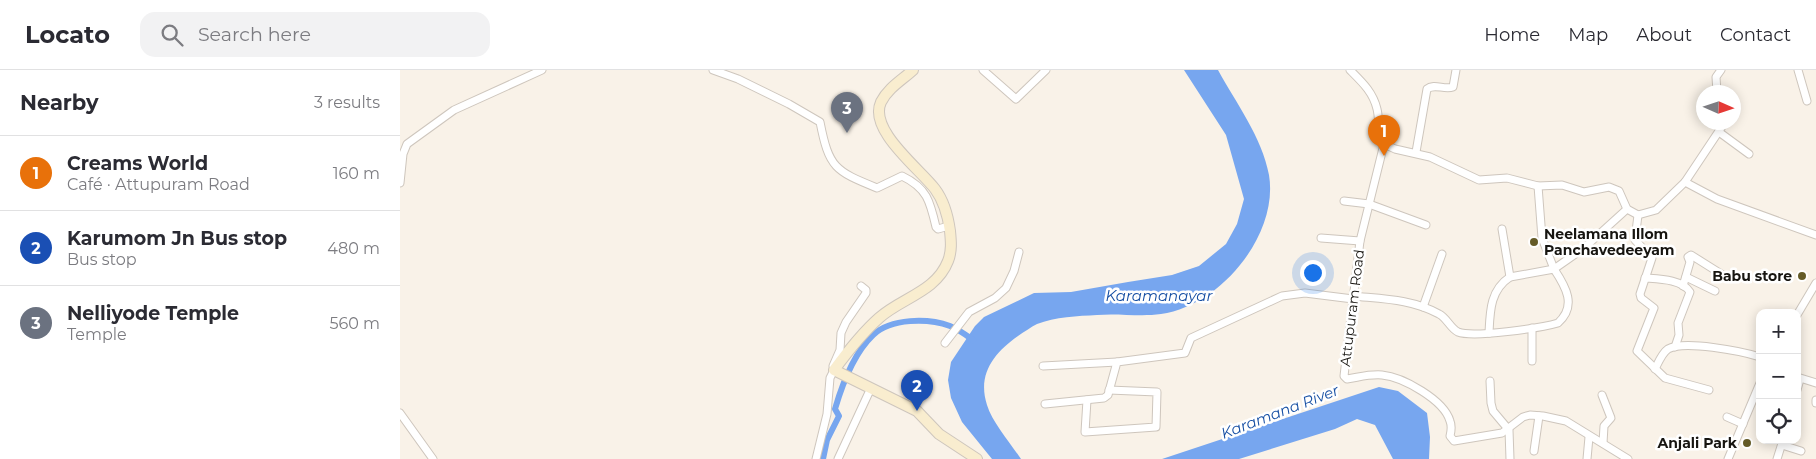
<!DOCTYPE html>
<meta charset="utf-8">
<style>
body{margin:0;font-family:Montserrat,sans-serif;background:#f2f2f3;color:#2b2b33}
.controls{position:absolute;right:15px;bottom:15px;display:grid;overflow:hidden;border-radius:10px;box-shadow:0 2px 12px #0003}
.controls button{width:45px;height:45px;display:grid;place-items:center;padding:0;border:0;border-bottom:1px solid #e1e1e2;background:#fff;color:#2b2b33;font:25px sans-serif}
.compass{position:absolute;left:1296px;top:15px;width:45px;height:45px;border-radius:50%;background:#fff;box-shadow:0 2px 12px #0003;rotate:93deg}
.you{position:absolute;left:912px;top:202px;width:18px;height:18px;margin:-12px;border:4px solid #fff;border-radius:50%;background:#1a73e8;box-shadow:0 0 0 8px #1a73e833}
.badge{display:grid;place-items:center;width:32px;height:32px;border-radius:50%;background:#db2777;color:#fff;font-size:16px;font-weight:700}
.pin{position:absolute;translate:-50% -41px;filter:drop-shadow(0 1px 2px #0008)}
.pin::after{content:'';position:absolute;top:26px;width:18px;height:15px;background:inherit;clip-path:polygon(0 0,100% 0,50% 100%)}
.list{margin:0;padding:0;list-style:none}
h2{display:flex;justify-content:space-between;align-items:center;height:65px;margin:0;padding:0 20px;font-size:21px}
h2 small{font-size:16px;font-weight:400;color:#7c7c81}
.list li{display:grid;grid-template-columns:32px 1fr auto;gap:15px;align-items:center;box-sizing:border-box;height:75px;padding:0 20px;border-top:1px solid #e1e1e2}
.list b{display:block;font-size:19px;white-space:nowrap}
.list p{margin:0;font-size:16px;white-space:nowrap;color:#7c7c81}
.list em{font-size:16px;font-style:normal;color:#7c7c81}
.icon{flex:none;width:28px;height:28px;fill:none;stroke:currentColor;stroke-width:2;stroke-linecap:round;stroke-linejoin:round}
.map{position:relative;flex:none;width:1416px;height:389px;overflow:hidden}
header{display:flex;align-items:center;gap:30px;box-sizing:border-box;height:70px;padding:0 25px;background:#fff;border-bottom:1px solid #e1e1e2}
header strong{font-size:24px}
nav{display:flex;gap:28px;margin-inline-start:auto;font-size:18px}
.search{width:350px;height:45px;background:#f2f2f3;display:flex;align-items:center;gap:12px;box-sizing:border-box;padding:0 18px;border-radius:15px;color:#7c7c81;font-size:19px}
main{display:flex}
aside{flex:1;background:#fff}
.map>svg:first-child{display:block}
.water{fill:#77a6ef}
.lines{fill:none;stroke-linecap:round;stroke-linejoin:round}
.canal{stroke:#77a6ef;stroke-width:6}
.minor-casing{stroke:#cec6bd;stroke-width:9}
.secondary-casing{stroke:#cec6bd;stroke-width:12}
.minor{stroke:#fff;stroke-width:7}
.secondary{stroke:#f9edcf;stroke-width:10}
.poi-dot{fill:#655b27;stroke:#fff;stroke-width:2}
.labels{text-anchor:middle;stroke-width:5;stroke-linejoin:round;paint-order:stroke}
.poi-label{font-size:14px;font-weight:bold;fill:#171511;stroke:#fff;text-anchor:end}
.street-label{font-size:14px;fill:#171511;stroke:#fff}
.water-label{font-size:15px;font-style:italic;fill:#154ea3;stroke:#fff}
</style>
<header>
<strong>Locato</strong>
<div class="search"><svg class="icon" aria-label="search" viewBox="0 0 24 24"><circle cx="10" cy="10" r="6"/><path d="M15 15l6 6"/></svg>Search here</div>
<nav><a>Home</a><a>Map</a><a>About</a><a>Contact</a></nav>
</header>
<main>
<aside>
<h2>Nearby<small>3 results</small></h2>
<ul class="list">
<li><span class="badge" style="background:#e8710a">1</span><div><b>Creams World</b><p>Café · Attupuram Road</p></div><em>160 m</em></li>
<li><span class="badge" style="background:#1a4fb4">2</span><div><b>Karumom Jn Bus stop</b><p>Bus stop</p></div><em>480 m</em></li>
<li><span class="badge" style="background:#6b7280">3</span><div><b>Nelliyode Temple</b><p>Temple</p></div><em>560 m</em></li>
</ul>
</aside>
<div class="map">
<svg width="1416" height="389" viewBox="0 0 1416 389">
<rect width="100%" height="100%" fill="#f9f2e8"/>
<g class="water">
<path d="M 784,0 L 818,0 C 836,33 862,67 869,105 C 879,165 820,236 761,244 C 740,247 718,243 697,245 C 678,246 655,247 637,254 C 631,257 624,262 618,266 C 594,283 577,304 587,335 C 592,352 611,374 621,389 L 592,389 L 562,352 L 551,328 L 548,310 L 551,292 L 575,256 L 584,247 L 634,223 L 671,222 L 728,212 L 772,205 L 799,196 L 826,174 L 837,154 L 844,129 L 826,65 Z"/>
<polygon points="979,317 998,321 1027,343 1030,367 1029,389 993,389 975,355 957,349 935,359 839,389 762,389"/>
</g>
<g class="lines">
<path class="canal" d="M 423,389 L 427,370 L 439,346 L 435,339 C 442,315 454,283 473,265 C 491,248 528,248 550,256 C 558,259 566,265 573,270"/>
<defs>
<g id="minor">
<path d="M 313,0 L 338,9 L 389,34 L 420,52 C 429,98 435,101 477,118 L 502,106 C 527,118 530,131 536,157 L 538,159 L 549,156"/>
<polyline points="583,0 616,29 646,0"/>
<path d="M 950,0 C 962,12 973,22 977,39 C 980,51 977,64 984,74 L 995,79 L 1030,87 L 1079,110 L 1107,108 L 1138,116 L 1162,115 L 1184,122 L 1209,117 L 1219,121 L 1227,139 L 1238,145 L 1256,140 L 1285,112 L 1317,129 L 1416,165"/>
<polyline points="1398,0 1407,31"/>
<polyline points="1317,22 1316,7 1321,0"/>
<polyline points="1319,62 1349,84"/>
<path d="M 984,74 L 960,171 L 944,306 L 947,309 C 960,307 969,304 982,305 C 1003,307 1044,330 1050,351 C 1052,356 1051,362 1050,366 L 1054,371 L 1102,363 L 1123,347 L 1130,345 L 1143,346 L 1166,351 L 1228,389"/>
<path d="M 1016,82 L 1027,19 C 1034,13 1044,20 1053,17 L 1056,0"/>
<polyline points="1285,112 1325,52"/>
<polyline points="0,113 3,84 7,74 54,40 142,0"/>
<polyline points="1138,116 1142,168 1154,199 1184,178 1227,139"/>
<polyline points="944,131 969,134 1026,155"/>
<polyline points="1238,145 1235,170 1252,188 1240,224 1241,228 1254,238 1237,281 1265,308 1309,320"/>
<polyline points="921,168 960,171"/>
<polyline points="1286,207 1315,221"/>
<path d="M 1245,208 C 1258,209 1282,209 1290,222 L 1278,253 L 1279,265 L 1275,277"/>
<polyline points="1283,216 1290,192 1288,187 1291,185 1326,207"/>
<path d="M 953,226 C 983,229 1012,229 1039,244 C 1047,248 1050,258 1058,262 C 1073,268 1141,258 1158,253 C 1177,236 1166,217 1154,199 L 1110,207 L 1102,159"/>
<polyline points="1023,237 1042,184"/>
<polyline points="1397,245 1416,213"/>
<polyline points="1132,258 1132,291"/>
<path d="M 1089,263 C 1090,242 1090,220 1110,207"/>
<polyline points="545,273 569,242 595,228 606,218 614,201 619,182"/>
<polyline points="643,296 717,292"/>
<path d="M 1255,299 C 1258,293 1262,283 1268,279 C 1284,270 1341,281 1360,287"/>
<polyline points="1397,307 1416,313"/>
<polyline points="1090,311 1091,333 1093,341 1109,360 1110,389"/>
<polyline points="1397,320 1400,309"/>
<polyline points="1202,325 1211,348 1204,356 1203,373"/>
<polyline points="687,330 685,362 756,357 757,322 709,320"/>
<polyline points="1416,330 1416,333"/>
<polyline points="645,334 704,328 708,325 717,292 785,283 791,268 882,226 905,223 953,229"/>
<polyline points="0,343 33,389"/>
<polyline points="1327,347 1343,354"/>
<polyline points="1382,375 1401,381"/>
<polyline points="1134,381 1139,346"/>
<polyline points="416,389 427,344 430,308 434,300 433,296 440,280 441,263 446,252 466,223 466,220 461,216"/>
<polyline points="438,389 471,318"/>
<polyline points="1187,389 1189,367"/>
<polyline points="1328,389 1360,313"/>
<polyline points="1377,389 1383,370"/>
</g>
<path id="secondary" d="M 513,0 C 502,10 488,18 481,32 C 468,60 520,99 535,119 C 544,131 548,146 550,161 C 551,171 552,181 548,191 C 536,222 501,228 479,248 C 462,263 448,281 434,300 L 517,341 L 539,364 L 577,389"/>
</defs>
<use href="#minor" class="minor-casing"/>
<use href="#secondary" class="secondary-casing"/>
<use href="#minor" class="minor"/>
<use href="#secondary" class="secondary"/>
</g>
<g class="poi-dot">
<circle cx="1134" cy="172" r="5"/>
<circle cx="1402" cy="206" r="5"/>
<circle cx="1347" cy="373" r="5"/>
</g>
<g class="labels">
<g class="poi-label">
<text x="1144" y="169" text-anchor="start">Neelamana Illom<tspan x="1144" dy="16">Panchavedeeyam</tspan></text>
<text x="1392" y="211">Babu store</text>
<text x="1337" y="378">Anjali Park</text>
</g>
<g class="street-label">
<text transform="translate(952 238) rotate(-83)" y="5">Attupuram Road</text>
</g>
<g class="water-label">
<text x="759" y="231">Karamanayar</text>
<text transform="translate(880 342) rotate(-21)" y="5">Karamana River</text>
</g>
</g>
</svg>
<div class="controls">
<button>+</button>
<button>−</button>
<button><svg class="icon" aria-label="locate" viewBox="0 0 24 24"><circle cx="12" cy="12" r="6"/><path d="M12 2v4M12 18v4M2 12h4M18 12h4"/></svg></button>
</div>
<svg class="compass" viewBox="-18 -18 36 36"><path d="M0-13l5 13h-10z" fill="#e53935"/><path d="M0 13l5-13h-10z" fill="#7c7c81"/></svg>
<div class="you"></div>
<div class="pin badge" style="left:984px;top:86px;background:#e8710a">1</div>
<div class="pin badge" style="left:517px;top:341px;background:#1a4fb4">2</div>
<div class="pin badge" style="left:447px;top:63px;background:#6b7280">3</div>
</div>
</main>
